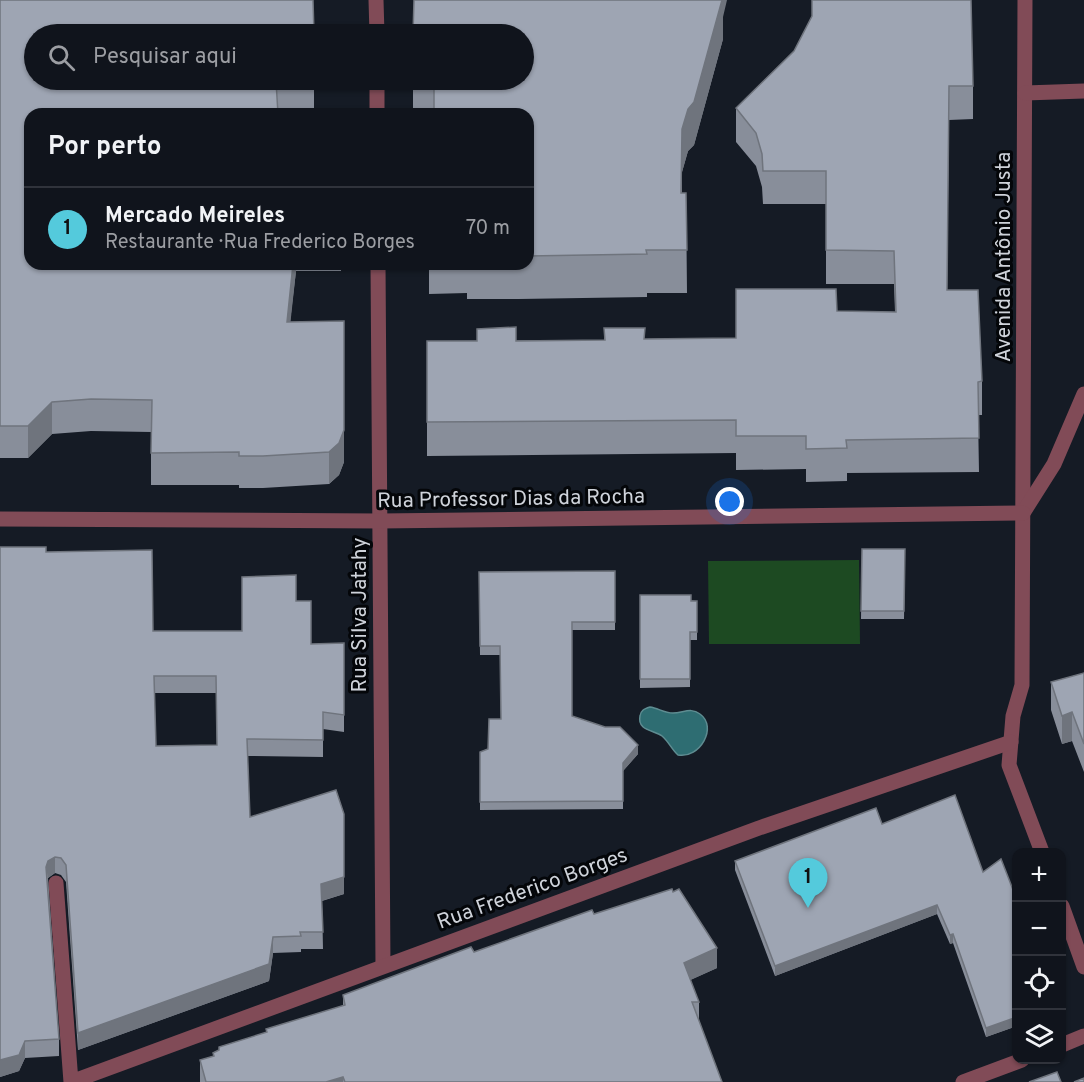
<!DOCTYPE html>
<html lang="pt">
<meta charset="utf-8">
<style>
body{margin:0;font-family:Overpass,sans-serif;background:#1e2129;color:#f1f3f6}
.controls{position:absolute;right:18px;bottom:18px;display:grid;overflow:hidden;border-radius:12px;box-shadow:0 2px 4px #0004}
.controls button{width:54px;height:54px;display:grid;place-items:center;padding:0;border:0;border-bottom:2px solid #30333b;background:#10141c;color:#f1f3f6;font:30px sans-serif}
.you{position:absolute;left:730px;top:502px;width:21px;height:21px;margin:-15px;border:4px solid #fff;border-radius:50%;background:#1a73e8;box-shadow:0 0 0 9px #1a73e833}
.badge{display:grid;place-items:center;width:39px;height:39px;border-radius:50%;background:#54cadc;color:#111;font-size:20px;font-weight:700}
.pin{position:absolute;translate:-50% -50px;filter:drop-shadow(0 2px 3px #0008)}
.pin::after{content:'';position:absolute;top:32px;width:21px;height:18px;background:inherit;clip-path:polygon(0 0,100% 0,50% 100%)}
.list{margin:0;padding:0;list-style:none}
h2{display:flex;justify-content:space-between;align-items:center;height:78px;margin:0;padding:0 24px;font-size:26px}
h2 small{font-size:20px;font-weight:400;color:#9c9ea3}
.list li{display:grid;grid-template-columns:39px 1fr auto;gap:18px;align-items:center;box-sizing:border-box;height:84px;padding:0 24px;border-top:2px solid #30333b}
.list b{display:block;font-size:22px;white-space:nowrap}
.list p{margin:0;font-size:20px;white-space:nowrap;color:#9c9ea3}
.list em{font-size:20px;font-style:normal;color:#9c9ea3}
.icon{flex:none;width:33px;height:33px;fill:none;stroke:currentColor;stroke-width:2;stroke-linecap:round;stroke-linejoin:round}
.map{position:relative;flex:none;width:1084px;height:1082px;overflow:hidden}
.search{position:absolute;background:#10141c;box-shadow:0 2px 4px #0004;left:24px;top:24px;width:510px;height:66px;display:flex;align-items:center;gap:15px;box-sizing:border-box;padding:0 21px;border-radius:33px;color:#9c9ea3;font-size:22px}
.panel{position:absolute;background:#10141c;box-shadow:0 2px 4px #0004;left:24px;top:108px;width:510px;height:162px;border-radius:18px}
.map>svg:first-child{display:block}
.green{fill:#1d4a22}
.water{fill:#2e6d72;stroke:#5e8c91;stroke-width:1.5}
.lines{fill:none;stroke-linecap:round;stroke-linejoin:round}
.minor{stroke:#814b57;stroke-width:15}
.wall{fill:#888e9a;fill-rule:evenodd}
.shaded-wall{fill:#6f747d}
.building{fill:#9ea5b3;stroke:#6f747d;stroke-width:1.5;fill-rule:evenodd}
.labels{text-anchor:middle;stroke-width:6;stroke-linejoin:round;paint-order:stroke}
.street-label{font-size:21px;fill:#cfd3da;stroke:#040609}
</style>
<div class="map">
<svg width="1084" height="1082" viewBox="0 0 1084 1082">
<rect width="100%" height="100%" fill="#151b25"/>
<polygon class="green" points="859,560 860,644 709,644 708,561"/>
<path class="water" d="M 650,707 C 658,708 664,713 673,713 C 683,713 691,707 700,714 C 718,727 700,759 678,755 C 672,750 669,742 662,736 C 654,730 637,731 640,716 C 641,710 644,709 650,707 Z"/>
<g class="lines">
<g class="minor">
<polyline points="376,0 377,34"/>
<polyline points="1025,0 1022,685 1013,716 1009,765 1042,852"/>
<polyline points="377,80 377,114"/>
<polyline points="1025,93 1084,91"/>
<polyline points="378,264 383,965"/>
<polyline points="1023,513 1054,464 1084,394"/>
<polyline points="0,519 380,521 1023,513"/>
<polyline points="56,883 71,1082 759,828 1011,742"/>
<polyline points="1062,906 1084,967"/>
<polyline points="1062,1045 1084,1036"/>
<polyline points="963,1082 1022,1060"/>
</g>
</g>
<g class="wall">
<polygon points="0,0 314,80 314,112 278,113 30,264 341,264 341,271 296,271 290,322 344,462 339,475 329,484 263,488 239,488 239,485 151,485 151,432 91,431 52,434 28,458 0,458"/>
<polygon points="723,17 723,39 694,145 688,151 682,172 682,193 686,193 687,293 647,293 647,297 519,299 467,299 467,293 429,294 429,264 528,264 528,114 413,114 413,80"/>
<polygon points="794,51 973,86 973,119 949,120 947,290 982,381 982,415 978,415 979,472 847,473 847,481 806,482 806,469 736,470 736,453 427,456 427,341 604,340 604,328 645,339 736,338 837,311 895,312 894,284 826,284 826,204 763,204 762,187 756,166 736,142 736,108"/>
<path d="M 0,547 L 46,552 L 153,631 L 242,631 L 296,601 L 311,644 L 344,643 L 344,732 L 323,729 L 323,757 L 247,756 L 250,817 L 344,894 L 322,901 L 323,949 L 301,949 L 301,952 L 273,953 L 269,981 L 78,1050 L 66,882 L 61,875 L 55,873 L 48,878 L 59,1039 L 59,1056 L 25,1058 L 19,1071 L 0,1077 ZM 154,693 L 216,693 L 217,745 L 156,746 Z"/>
<polygon points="862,549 905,549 904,619 861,619"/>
<polygon points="615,571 615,630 572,630 572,716 638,754 623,771 623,809 480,810 480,752 488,749 501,719 500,655 480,655 479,572"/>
<polygon points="640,595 697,601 697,640 690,640 690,687 640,688"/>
<polygon points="1084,673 1084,772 1072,741 1062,744 1051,710 1051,682"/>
<polygon points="882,824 983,872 1017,900 1017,1026 986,1037 953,943 950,944 937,914 775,976 735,870 735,861"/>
<polygon points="673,892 717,968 690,980 699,1002 699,1021 722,1082 200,1082 200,1060 213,1056 213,1053 266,1033 266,1029 343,1006 343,995 474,952 594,914"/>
</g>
<g class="shaded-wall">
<polygon points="721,0 727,0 723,17 723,39 694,145 688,151 682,172 682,129"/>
<polygon points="293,264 296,264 296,271 287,354 287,322"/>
<polygon points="344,321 344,462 339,475 329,484 329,452"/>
<polygon points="52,402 52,434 28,458 28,426"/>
<polygon points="1072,712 1072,741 1062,744 1062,716"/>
<polygon points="638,745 638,754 623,771 623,763"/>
<polygon points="344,831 344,894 321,901 321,884"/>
<polygon points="55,857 55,873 48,878 46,867 48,861"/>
<polygon points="937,905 937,914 775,976 775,966"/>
<polygon points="953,934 953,943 950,944 950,935"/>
<polygon points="273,937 273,953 269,981 78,1050 78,1033"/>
<polygon points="717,948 717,968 684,983 684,963"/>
<polygon points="1017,1017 1017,1026 986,1037 986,1028"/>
<polygon points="25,1041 25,1058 19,1071 0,1077 0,1060"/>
<polygon points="343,1077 343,1082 326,1082"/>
</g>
<g class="building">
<polygon points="0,0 313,0 314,34 34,34 34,80 314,80 276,81 278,114 30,114 30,264 293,264 287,322 344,321 344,430 339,443 329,452 263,456 239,456 239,452 151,453 152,400 91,399 52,402 28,426 0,426"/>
<polygon points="414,0 722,0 694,102 688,109 682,129 681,193 686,193 687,250 646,250 647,254 528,256 528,114 434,114 434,88 413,88 413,80 524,80 524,34 413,34"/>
<polygon points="812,0 971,0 973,86 949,86 947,290 978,290 982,381 978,382 979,438 846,440 847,448 806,449 806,436 736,436 736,420 427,422 427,341 477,341 477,329 516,327 516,341 605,340 604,328 645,328 644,339 736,338 736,289 836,289 837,311 896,312 894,251 826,250 826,171 763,171 762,154 756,133 736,108 794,51 812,16"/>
<path d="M 0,547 L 46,547 L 46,552 L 152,550 L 153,631 L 242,631 L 242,577 L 296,575 L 296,601 L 311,601 L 311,644 L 344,643 L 344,715 L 323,712 L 323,740 L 247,739 L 250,817 L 336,790 L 344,814 L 344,877 L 321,884 L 323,932 L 300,932 L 301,936 L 273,937 L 269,964 L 78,1033 L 66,865 L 61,858 L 55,857 L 48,861 L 46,867 L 59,1039 L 25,1041 L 19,1055 L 0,1060 ZM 154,676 L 216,676 L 217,745 L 156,746 Z"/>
<polygon points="862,549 905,549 904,611 861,611"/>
<polygon points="615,571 615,622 572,622 572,716 605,727 620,727 638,745 623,763 623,801 480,802 480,752 488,749 489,719 501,719 500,646 480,646 479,572"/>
<polygon points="640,595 691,595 691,601 697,601 697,632 690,632 690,679 640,679"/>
<polygon points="1084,673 1084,744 1072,712 1062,716 1051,682"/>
<polygon points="955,795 983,872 1001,859 1017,900 1017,1017 986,1028 953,934 950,935 937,905 775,966 735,861 876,808 882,824"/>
<polygon points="672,889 673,892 679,889 717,948 684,963 699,1002 692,1002 722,1082 345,1082 343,1077 326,1082 206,1082 200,1060 214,1056 213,1053 219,1050 219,1047 267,1032 266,1029 345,1005 343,995 471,947 474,952 592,910 594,914"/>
<polygon points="1057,1072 1061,1082 1029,1082"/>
<polygon points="1084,1078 1084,1082 1074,1082"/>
</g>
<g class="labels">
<g class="street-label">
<text transform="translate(1003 257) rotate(-90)" y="7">Avenida Antônio Justa</text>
<text transform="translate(511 498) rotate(-1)" y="7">Rua Professor Dias da Rocha</text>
<text transform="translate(359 615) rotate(-90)" y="7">Rua Silva Jatahy</text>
<text transform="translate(532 888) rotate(-20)" y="7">Rua Frederico Borges</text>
</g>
</g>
</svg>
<div class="controls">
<button>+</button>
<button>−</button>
<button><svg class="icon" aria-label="locate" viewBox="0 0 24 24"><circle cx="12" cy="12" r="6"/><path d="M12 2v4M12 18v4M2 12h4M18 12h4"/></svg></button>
<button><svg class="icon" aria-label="layers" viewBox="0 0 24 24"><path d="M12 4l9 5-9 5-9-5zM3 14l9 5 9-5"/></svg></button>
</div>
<div class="you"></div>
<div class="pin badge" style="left:808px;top:908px">1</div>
<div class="search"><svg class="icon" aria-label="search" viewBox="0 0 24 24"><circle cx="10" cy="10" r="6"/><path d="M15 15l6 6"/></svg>Pesquisar aqui</div>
<section class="panel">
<h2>Por perto<small></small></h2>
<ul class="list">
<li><span class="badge">1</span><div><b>Mercado Meireles</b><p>Restaurante · Rua Frederico Borges</p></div><em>70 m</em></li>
</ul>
</section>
</div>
